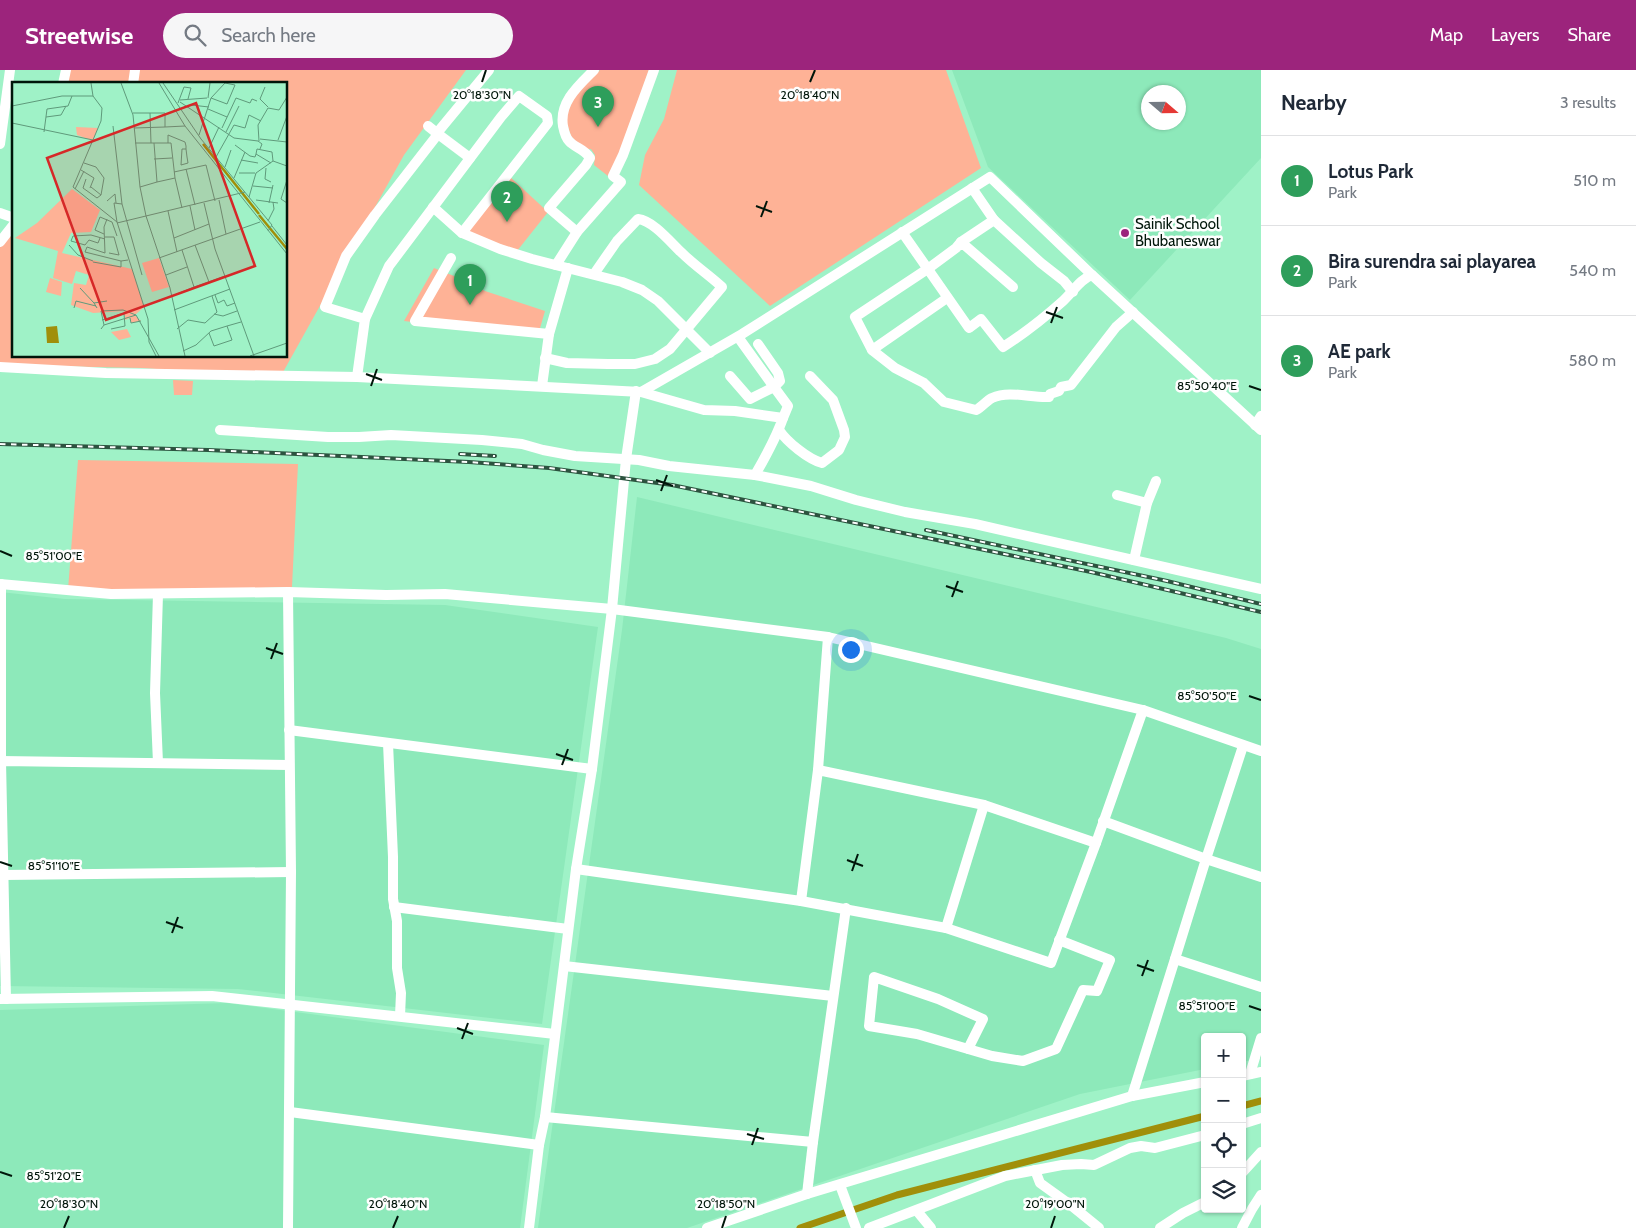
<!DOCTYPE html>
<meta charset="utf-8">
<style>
body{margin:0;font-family:Cabin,sans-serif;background:#f6f6f7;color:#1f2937}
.controls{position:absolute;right:15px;bottom:15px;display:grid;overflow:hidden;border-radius:5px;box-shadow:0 1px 4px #0004}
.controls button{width:45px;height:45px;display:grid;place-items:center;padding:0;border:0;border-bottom:1px solid #e0e1e3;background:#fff;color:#1f2937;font:25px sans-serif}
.compass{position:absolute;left:1141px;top:15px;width:45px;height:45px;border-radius:50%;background:#fff;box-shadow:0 1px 4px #0004;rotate:110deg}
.you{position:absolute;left:850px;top:579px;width:18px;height:18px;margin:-12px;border:4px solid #fff;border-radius:50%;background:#1a73e8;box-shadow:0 0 0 8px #1a73e833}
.badge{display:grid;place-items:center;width:32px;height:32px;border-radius:50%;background:#9c247c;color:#fff;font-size:16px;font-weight:700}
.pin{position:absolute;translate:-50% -41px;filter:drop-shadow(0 1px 2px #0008)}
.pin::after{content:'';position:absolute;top:26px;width:18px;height:15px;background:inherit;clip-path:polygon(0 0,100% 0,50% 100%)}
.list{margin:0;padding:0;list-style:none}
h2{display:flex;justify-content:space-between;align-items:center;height:65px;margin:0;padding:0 20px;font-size:21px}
h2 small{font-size:16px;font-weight:400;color:#747a83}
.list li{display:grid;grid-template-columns:32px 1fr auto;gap:15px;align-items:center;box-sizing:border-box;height:90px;padding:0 20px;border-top:1px solid #e0e1e3}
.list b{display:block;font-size:19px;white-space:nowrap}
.list p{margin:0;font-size:16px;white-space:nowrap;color:#747a83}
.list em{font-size:16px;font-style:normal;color:#747a83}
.icon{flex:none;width:28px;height:28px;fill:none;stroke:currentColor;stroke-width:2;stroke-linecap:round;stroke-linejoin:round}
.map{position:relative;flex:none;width:1261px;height:1158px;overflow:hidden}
header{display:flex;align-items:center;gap:30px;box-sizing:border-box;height:70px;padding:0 25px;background:#9c247c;color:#fff}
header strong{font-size:24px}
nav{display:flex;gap:28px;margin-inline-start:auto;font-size:18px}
.search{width:350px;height:45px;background:#f6f6f7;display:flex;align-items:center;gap:12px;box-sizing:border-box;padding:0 18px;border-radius:28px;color:#747a83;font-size:19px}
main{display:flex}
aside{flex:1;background:#fff}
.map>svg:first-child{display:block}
.built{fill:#8de9ba;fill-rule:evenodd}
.green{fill:#feb296}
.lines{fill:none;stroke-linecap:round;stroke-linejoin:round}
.canal{stroke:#a08f0a;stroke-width:7}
.minor{stroke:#fff;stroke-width:10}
.rail-casing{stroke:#2c533f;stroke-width:4}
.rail{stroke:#fefefe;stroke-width:2;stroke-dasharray:5.5;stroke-linecap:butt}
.ticks{fill:none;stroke:#00160a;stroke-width:2}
.poi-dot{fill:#9c247c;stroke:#fefefe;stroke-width:2}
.labels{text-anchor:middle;stroke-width:5;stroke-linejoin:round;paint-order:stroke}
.poi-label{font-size:15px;fill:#00160a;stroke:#fefefe;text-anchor:start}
.inset-river{fill:none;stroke:#a08f0a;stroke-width:2.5}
.inset-road{fill:none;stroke:#5f9a7b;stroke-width:1}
.view{fill:#d62828;fill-opacity:0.15;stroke:#d62828;stroke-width:2.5}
.inset-edge{fill:none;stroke:#00160a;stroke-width:2.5}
.ticks-label{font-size:12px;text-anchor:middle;fill:#00160a;stroke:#fefefe;stroke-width:5;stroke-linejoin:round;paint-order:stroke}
</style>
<header>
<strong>Streetwise</strong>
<div class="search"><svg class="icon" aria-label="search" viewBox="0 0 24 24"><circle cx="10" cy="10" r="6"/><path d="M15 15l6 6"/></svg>Search here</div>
<nav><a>Map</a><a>Layers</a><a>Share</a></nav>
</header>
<main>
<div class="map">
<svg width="1261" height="1158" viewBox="0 0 1261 1158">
<rect width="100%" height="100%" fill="#9ff2c7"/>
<g class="built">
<path d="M 952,0 L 1261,0 L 1261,88 L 1130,230 L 988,97 ZM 1178,22 L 1178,52 L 1148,52 L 1148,22 Z"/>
<polygon points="637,427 1226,568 1261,579 1261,988 1242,992 1242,967 1205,967 1205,999 1080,1024 687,1158 538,1158 622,560"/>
<polygon points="0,522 65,529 445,535 598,557 542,954 238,919 0,916"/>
<polygon points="227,933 544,975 520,1158 0,1158 0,940"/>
</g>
<g class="green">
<polygon points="67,0 466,0 404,85 282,304 214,303 142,298 0,295 0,174 14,157 14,286 286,286 286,14 65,14"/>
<polygon points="600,0 649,0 632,48 625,81 608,106 594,95 595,85 591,79 583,80 571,66 565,48 576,23"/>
<polygon points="677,0 946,0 981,98 770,236 639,115 645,85 664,49"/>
<polygon points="509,106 548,142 517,181 466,162"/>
<polygon points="434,198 464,210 485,221 545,241 538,265 472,259 404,251"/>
<polygon points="173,310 193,311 192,325 174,325"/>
<polygon points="78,390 298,394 292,517 116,523 68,520"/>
</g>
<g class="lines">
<g class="canal">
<polyline points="1242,1036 1261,1031"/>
<polyline points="800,1158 897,1125 1205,1046"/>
</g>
<g class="minor">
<polyline points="63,14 66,0"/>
<polyline points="133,14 135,0"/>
<polyline points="437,63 489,0"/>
<polyline points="438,64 470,88"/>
<polyline points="0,74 10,0"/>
<polyline points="972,118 994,150 1041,193 1064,211 1073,222"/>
<polyline points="433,137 462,163 500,179 532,189 622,212 642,220 658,231 710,283"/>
<polyline points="0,143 14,148"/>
<path d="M 577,162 L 549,138 L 586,95 L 590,88 C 585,79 575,78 569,71 C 565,67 564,61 563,56 C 559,32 579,15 594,0"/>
<path d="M 902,162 L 969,258 L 981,249 L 1003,277 C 1025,263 1044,248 1063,231 C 1073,222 1080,209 1092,205"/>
<polyline points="0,172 14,154"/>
<polyline points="961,172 994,150"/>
<polyline points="451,188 415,251 549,264 568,198"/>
<polyline points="556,195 577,162 621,112 613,106 623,85 654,0"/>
<polyline points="947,228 872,280 855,247 929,198 956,178 961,172 1013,217"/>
<polyline points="365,249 389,196 501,47 519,26 547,46 548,53 462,163"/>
<polyline points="738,267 774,317 780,311 778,303 758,274"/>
<path d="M 872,280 L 895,298 L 924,313 L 944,332 L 976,340 C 982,337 986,331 992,328 C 1010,320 1030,328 1049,327 L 1050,324 L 1059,321 L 1061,317 L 1071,315 L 1116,257 L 1133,242"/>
<path d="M 545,288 L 567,293 L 608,294 L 635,294 L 655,289 L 670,279 L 722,217 C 709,205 694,195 682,183 C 671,173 654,151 638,149 L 617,171 L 594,204"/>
<polyline points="0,297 106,303 357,307 641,322 742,264 990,107 1092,205 1261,360"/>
<polyline points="730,306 750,329 774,317 788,336 783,348"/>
<polyline points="357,307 365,249 325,237 346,186 375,145 438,64 428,56"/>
<polyline points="542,316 549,264"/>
<polyline points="1255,355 1261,346"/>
<path d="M 220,360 L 328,367 L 359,367 L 391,365 L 482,370 L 522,374 L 543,380 L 575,386 L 639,390 L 669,396 L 755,405 C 766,386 776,368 783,348 L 735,341 L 704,340 L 641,322"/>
<path d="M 779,360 C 787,372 808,389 822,393 L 839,380 L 845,367 L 844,360 L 833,330 L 810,306"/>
<polyline points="755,405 811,416 856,430 905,442 975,454 1261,519"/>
<polyline points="1117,425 1147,433"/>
<polyline points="1134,490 1147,433 1156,411"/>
<polyline points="0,514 111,524 288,522 386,525 445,524 612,539 828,567 1143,640 1261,681"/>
<polyline points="158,524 155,623 158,693"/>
<polyline points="289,660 592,699"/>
<polyline points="388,673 393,787 393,829 397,851 397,898 401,923 400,946"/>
<polyline points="1243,676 1206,789 1175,889 1261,917"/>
<polyline points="1,691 1,514"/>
<polyline points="818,700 828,567"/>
<polyline points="1103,751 1206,789 1261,807"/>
<polyline points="576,799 801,831 818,700 984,735 1096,773"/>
<polyline points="3,805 291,802"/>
<polyline points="801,831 946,858 1051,893 1096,773 1143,640"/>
<polyline points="394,837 568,859"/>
<polyline points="946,858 984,735"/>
<polyline points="564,896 833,926"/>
<polyline points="0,929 212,926 555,964"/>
<polyline points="6,929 1,691 289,695"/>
<polyline points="968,979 983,949 938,929 874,907 869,956 917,964 992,986 1023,991 1056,979 1083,920 1097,921 1110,890 1059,870"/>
<polyline points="1250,1004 1261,968"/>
<polyline points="1242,1006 1261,1002"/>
<polyline points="1132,1026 1175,889"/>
<polyline points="290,1042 539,1075"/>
<polyline points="545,1047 813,1072 846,838"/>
<polyline points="1242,1054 1261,1048"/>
<polyline points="1035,1100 1040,1113 1072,1136 1099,1158"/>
<polyline points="1242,1103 1261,1082"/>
<polyline points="840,1115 856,1158"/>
<polyline points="807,1124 813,1072"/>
<polyline points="917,1141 931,1158"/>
<polyline points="288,1158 291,802 288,522"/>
<polyline points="529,1158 539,1075 545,1047 576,799 592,699 612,539 626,389 636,321"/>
<polyline points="707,1158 807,1124 1132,1026 1205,1012"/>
<polyline points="869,1158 1005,1106 1062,1095 1081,1094 1094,1095 1130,1078 1141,1076 1155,1078 1205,1065"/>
<polyline points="1160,1158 1183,1143 1205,1132"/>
<polyline points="1242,1158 1252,1139 1261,1125"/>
</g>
<defs>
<g id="rail">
<polyline points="0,374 208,380 469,392 549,398 672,415 1091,502 1261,542"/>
<polyline points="460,384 495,386"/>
<polyline points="926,460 1167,511 1261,534"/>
</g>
</defs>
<use href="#rail" class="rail-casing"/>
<use href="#rail" class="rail"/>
</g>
<path class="ticks" d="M 482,12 L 486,0M 810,12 L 815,0M 756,136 L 772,142M 761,147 L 767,131M 1046,242 L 1063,248M 1051,253 L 1057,237M 366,304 L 382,310M 371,316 L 377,299M 1249,316 L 1261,320M 656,410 L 673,416M 661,421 L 667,405M 0,481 L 12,486M 946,516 L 963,522M 952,527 L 958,511M 266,578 L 283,584M 271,589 L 277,573M 1249,626 L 1261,630M 556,684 L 573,690M 562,695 L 568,679M 847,790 L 863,796M 0,792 L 12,796M 852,801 L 858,784M 166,852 L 183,858M 172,863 L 178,847M 1137,895 L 1154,901M 1142,906 L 1148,890M 1249,936 L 1261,940M 457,958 L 473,964M 462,969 L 468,953M 747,1064 L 764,1069M 752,1075 L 758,1058M 0,1102 L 12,1106M 64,1158 L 69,1146M 393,1158 L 398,1146M 722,1158 L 726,1146M 1051,1158 L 1055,1146"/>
<circle class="poi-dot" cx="1125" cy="163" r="5"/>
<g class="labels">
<g class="poi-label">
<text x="1135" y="159">Sainik School<tspan x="1135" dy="17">Bhubaneswar</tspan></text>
</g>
</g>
<g transform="translate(12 12)">
<rect width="275" height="275" fill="#9ff2c7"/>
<path d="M 64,45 L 86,46 L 81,59 L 65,53 ZM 60,107 L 88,128 L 79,150 L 59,151 L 50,171 L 120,187 L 132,225 L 123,233 L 129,239 L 119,241 L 118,236 L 113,238 L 112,229 L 81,231 L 59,223 L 62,201 L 74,203 L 77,193 L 64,189 L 60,202 L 41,196 L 46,169 L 3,156 L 25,141 ZM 147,176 L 157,205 L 140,210 L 130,181 ZM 38,196 L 50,200 L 49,214 L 34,210 ZM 115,247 L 119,255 L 107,258 L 99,250 Z" fill="#feb296"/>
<path d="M 45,244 L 47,261 L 35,261 L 34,245 Z" fill="#a08f0a"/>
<path class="inset-river" d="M 191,62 L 247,132M 247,133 L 275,167"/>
<path class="inset-road" d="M 79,1 L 81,14 L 90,26 L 89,39 L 61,105 L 105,140 L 136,237 L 137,260 L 144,274M 109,1 L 121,33 L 128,105 L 134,134 L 158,206 L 173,274M 147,1 L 173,44 L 275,172M 151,1 L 189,57 L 260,143 L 256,149M 253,5 L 248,17 L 256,25M 196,16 L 198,1M 199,16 L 215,22 L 223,3 L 213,1M 224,16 L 238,21 L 240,17 L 245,19M 168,18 L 195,16M 168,20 L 222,56 L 246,59 L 250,62 L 248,67M 166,21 L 172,5 L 179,6 L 176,17M 179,23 L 197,25M 0,24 L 50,14 L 81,14M 196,27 L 215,35M 121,31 L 153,31 L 153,45 L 122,46M 138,31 L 139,61M 34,35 L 49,33 L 54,24M 0,41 L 81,58M 101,44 L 110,122M 153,45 L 173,44M 210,46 L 224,16M 32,50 L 35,27 L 56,24 L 60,14M 214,50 L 227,24M 187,53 L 199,16 L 213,1M 248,57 L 275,60M 266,58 L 275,34M 247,59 L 246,43 L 256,26 L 267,28 L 275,15M 123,61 L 159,61 L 163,96M 142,61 L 145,100 L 163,96 L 170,126M 156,61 L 156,53 L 173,60 L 174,64 L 174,67 L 175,75 L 176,81 L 169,83 L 170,67 L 174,67M 223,63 L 238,74 L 243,75 L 244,72M 197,66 L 207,45M 204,75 L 222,43 L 233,46 L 237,33 L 249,39M 142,77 L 160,76M 229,78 L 246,81M 72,81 L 84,85 L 92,96 L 89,113M 259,81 L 244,72 L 245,67 L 260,70 L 261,79M 213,85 L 219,68M 254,86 L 253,97 L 259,100M 174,87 L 183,123M 69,88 L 82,96 L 78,106M 162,90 L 194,83 L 203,119M 227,91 L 243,91M 222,96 L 233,70M 74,97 L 71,106 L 85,116 L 89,113 L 79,105M 275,98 L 269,117 L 275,121M 241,104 L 261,106M 128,105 L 145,100M 63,107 L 72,89M 237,115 L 244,91 L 261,79 L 275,84M 207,118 L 214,152M 244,118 L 266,121M 95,119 L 103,112 L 104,121M 192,121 L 203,167 L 242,274M 257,121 L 261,103M 178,124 L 183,148M 156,129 L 165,170M 256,139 L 262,127 L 261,120M 105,140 L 102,121 L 110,122 L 130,193M 105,141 L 233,110M 260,144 L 275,163M 92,152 L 83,148 L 88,135 L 100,140 L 105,154M 93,155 L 102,155 L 107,173 L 97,171M 88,156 L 86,161 L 77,158 L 73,163 L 59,159 L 61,154 L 79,153 L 93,157M 162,156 L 197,142M 57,163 L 66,173 L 81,179M 183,163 L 197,200M 170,168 L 182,205 L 213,194M 93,171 L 75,165 L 73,170 L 109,179M 93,171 L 92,145 L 95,137M 147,176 L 248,140M 81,180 L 109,185 L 109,179 L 116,178M 154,193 L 175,185M 68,206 L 82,221M 203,213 L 206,221 L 212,218 L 215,224 L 223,221M 160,214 L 182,205M 62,226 L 64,219 L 84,224M 85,226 L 82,221 L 95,219M 162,228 L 218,207M 202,232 L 211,234 L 225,229M 118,236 L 119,241 L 129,239M 90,238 L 112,231M 92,243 L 89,229 L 111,228 L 124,233 L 147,274M 89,247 L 92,243 L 124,233M 99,247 L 113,244 L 112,232M 165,247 L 176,238 L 193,241 L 205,230 L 200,214M 197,251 L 202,264 L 220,258 L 215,244 L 229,240M 171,269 L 184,263 L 199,249 L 215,244M 238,274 L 275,261"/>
<path class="view" d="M 184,21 L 243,184 L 94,238 L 35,76 Z"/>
<rect width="275" height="275" class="inset-edge"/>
</g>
<g class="ticks-label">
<text x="482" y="29">20°18'30"N</text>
<text x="810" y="29">20°18'40"N</text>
<text x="1207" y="320">85°50'40"E</text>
<text x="54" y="490">85°51'00"E</text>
<text x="1207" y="630">85°50'50"E</text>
<text x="54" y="800">85°51'10"E</text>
<text x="1207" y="940">85°51'00"E</text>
<text x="54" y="1110">85°51'20"E</text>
<text x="69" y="1138">20°18'30"N</text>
<text x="398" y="1138">20°18'40"N</text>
<text x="726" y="1138">20°18'50"N</text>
<text x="1055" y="1138">20°19'00"N</text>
</g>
</svg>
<div class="controls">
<button>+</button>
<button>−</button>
<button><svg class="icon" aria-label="locate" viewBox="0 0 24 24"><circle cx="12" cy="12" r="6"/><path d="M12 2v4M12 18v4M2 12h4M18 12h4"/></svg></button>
<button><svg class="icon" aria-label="layers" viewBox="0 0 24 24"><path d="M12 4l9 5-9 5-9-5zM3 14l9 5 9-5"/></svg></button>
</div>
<svg class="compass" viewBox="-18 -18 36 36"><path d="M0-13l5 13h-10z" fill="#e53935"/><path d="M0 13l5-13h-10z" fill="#747a83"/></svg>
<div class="you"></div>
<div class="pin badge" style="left:470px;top:235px;background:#2e9e5b">1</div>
<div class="pin badge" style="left:507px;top:152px;background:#2e9e5b">2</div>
<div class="pin badge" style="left:598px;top:57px;background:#2e9e5b">3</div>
</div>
<aside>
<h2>Nearby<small>3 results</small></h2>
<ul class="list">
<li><span class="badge" style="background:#2e9e5b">1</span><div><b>Lotus Park</b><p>Park</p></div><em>510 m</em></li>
<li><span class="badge" style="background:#2e9e5b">2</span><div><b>Bira surendra sai playarea</b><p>Park</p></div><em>540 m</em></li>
<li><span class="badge" style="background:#2e9e5b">3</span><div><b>AE park</b><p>Park</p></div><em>580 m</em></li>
</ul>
</aside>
</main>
